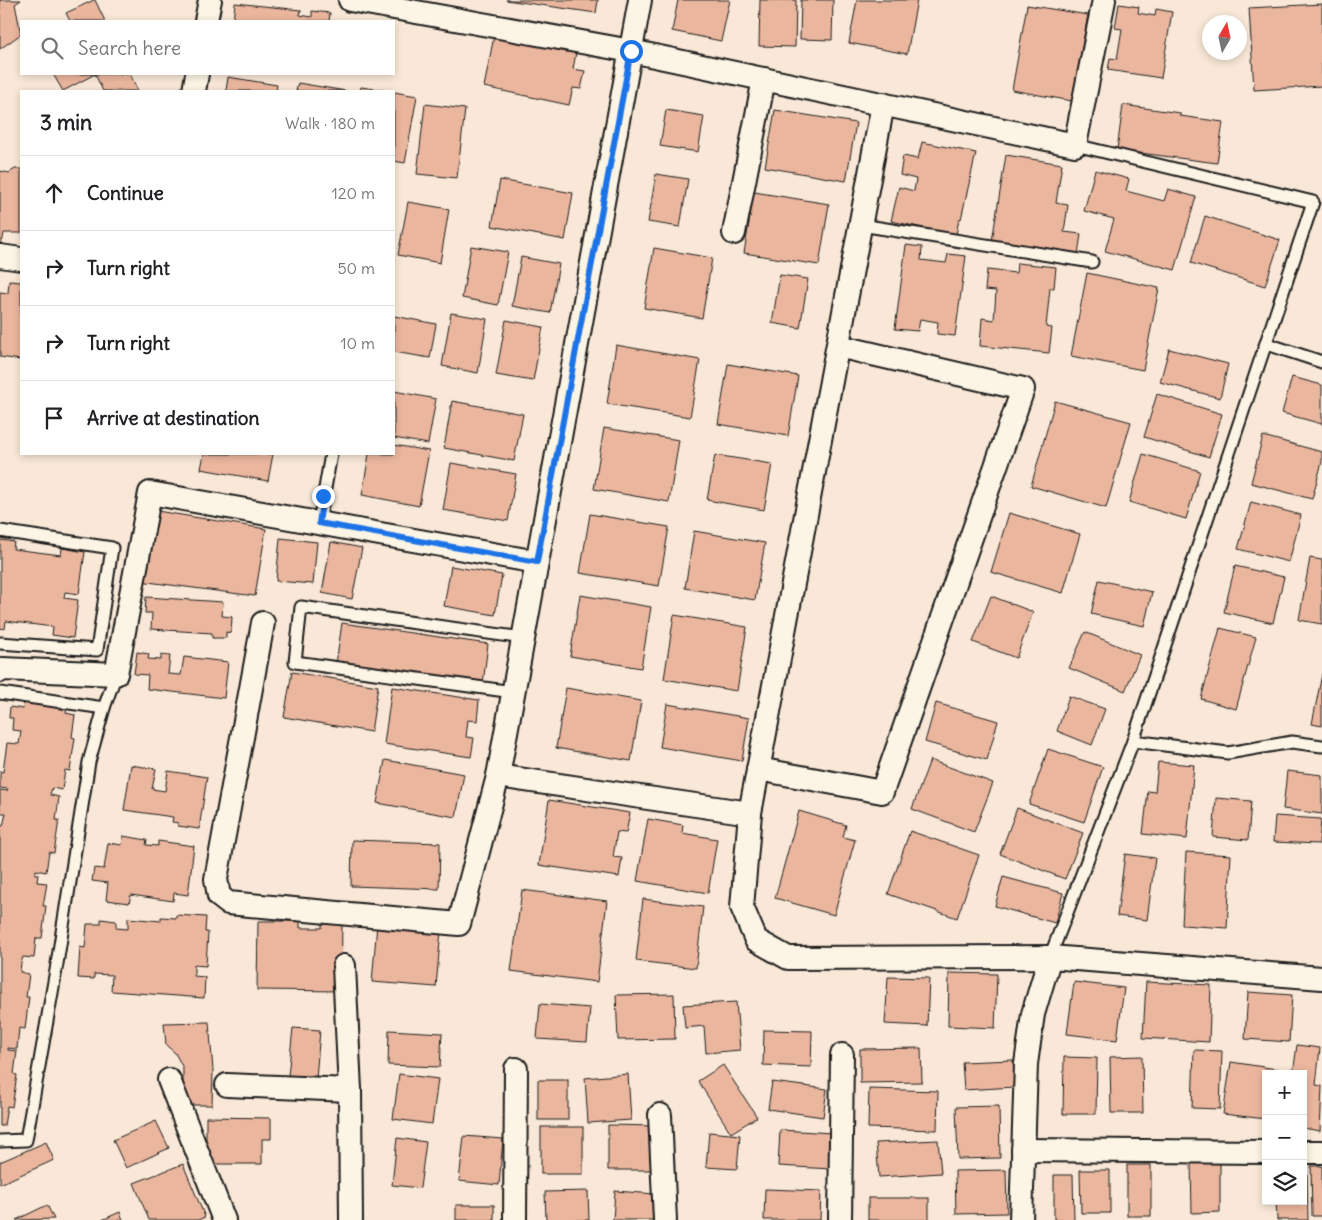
<!DOCTYPE html>
<meta charset="utf-8">
<style>
body{margin:0;font-family:Delius,sans-serif;background:#f6f6f6;color:#202124}
.controls{position:absolute;right:15px;bottom:15px;display:grid;overflow:hidden;border-radius:0px;box-shadow:0 2px 8px #0003}
.controls button{width:45px;height:45px;display:grid;place-items:center;padding:0;border:0;border-bottom:1px solid #e0e0e0;background:#fff;color:#202124;font:25px sans-serif}
.compass{position:absolute;left:1202px;top:15px;width:45px;height:45px;border-radius:50%;background:#fff;box-shadow:0 2px 8px #0003;rotate:9deg}
.stop{position:absolute;width:15px;height:15px;margin:-11px;border:4px solid #1a73e8;border-radius:50%;background:#fff}
.stop.end{background:#1a73e8;border-color:#fff;box-shadow:0 1px 5px #0008}
.list{margin:0;padding:0;list-style:none}
h2{display:flex;justify-content:space-between;align-items:center;height:65px;margin:0;padding:0 20px;font-size:21px}
h2 small{font-size:16px;font-weight:400;color:#757577}
.list li{display:grid;grid-template-columns:32px 1fr auto;gap:15px;align-items:center;box-sizing:border-box;height:75px;padding:0 20px;border-top:1px solid #e0e0e0}
.list b{display:block;font-size:19px;white-space:nowrap}
.list em{font-size:16px;font-style:normal;color:#757577}
.icon{flex:none;width:28px;height:28px;fill:none;stroke:currentColor;stroke-width:2;stroke-linecap:round;stroke-linejoin:round}
.map{position:relative;flex:none;width:1322px;height:1220px;overflow:hidden}
.search{position:absolute;background:#fff;box-shadow:0 2px 8px #0003;left:20px;top:20px;width:375px;height:55px;display:flex;align-items:center;gap:12px;box-sizing:border-box;padding:0 18px;border-radius:0px;color:#757577;font-size:19px}
.panel{position:absolute;background:#fff;box-shadow:0 2px 8px #0003;left:20px;top:90px;width:375px;height:365px;border-radius:0px}
.map>svg:first-child{display:block}
.building{fill:#ebb69e;stroke:#1c1c1c}
.lines{fill:none;stroke-linecap:round;stroke-linejoin:round}
.lane-casing{stroke:#1c1c1c;stroke-width:15}
.street-casing{stroke:#1c1c1c;stroke-width:26}
.lane{stroke:#fcf5e5;stroke-width:11}
.street{stroke:#fcf5e5;stroke-width:22}
.route{stroke:#1a73e8;stroke-width:6}
</style>
<div class="map">
<svg width="1322" height="1220" viewBox="0 0 1322 1220">
<rect width="100%" height="100%" fill="#f9e8d7"/>
<filter id="ink" filterUnits="userSpaceOnUse"><feTurbulence type="fractalNoise" baseFrequency=".02" numOctaves="2"/><feDisplacementMap in="SourceGraphic" scale="10" xChannelSelector="R" yChannelSelector="G"/><feConvolveMatrix kernelMatrix="1 2 1 2 8 2 1 2 1" color-interpolation-filters="sRGB"/></filter>
<g filter="url(#ink)">
<g class="building">
<polygon points="0,0 21,0 15,4 21,34 0,49"/>
<polygon points="94,0 95,0 105,21 70,21 66,13"/>
<polygon points="506,0 598,0 596,13"/>
<polygon points="678,0 730,0 721,41 672,31"/>
<polygon points="760,0 796,0 795,47 759,46"/>
<polygon points="801,0 833,0 832,40 800,39"/>
<polygon points="857,0 917,0 907,54 849,43"/>
<polygon points="235,3 301,10 300,15 312,17 312,11 330,13 329,21 233,21"/>
<polygon points="1119,4 1139,7 1138,13 1155,16 1156,9 1172,12 1161,78 1108,70 1110,58 1117,59 1122,29 1115,28"/>
<polygon points="1322,4 1322,86 1254,90 1249,8"/>
<polygon points="1027,5 1088,15 1072,101 1012,90"/>
<polygon points="494,36 576,53 573,69 585,71 581,89 573,88 569,105 484,87"/>
<polygon points="53,74 95,74 63,91"/>
<polygon points="95,74 130,74 138,91 103,91"/>
<polygon points="228,77 277,85 276,91 226,91"/>
<polygon points="298,83 346,91 296,91"/>
<polygon points="361,87 388,91 360,91"/>
<polygon points="394,92 417,96 405,163 394,161"/>
<polygon points="425,104 465,109 457,178 417,174"/>
<polygon points="1123,105 1180,113 1180,116 1223,122 1217,163 1117,150"/>
<polygon points="666,110 704,116 698,152 660,146"/>
<polygon points="775,110 856,123 846,181 765,167"/>
<polygon points="922,142 976,153 961,219 959,219 956,235 891,221 899,187 914,191 916,179 900,175 903,156 918,159"/>
<polygon points="1006,155 1062,164 1056,203 1068,205 1064,232 1081,234 1078,255 992,241"/>
<polygon points="15,169 21,169 21,233 4,233 2,244 0,244 0,171 9,173"/>
<polygon points="1095,170 1129,179 1126,191 1164,201 1168,189 1196,197 1175,270 1105,251 1114,219 1084,211"/>
<polygon points="656,174 688,179 680,227 648,222"/>
<polygon points="500,180 573,193 565,240 492,226"/>
<polygon points="754,192 829,204 819,265 744,253"/>
<polygon points="408,202 449,209 440,263 398,255"/>
<polygon points="1205,216 1280,240 1265,286 1191,263"/>
<polygon points="906,245 922,247 921,260 946,263 948,254 966,256 955,336 937,334 938,322 920,319 918,331 895,329"/>
<polygon points="471,246 508,252 498,305 462,298"/>
<polygon points="654,248 712,258 702,318 644,308"/>
<polygon points="521,257 559,264 550,313 512,306"/>
<polygon points="1017,263 1056,267 1054,288 1050,288 1046,327 1052,328 1049,353 980,346 982,318 994,320 996,291 985,290 987,270 1016,273"/>
<polygon points="1087,273 1159,288 1143,370 1071,356"/>
<polygon points="780,275 808,279 800,328 772,323"/>
<polygon points="9,281 21,282 21,360 0,357 0,292 8,293"/>
<polygon points="451,313 487,319 478,373 442,366"/>
<polygon points="394,316 436,324 430,358 394,352"/>
<polygon points="506,320 543,327 533,381 496,375"/>
<polygon points="616,345 700,360 690,417 607,404"/>
<polygon points="1169,349 1228,364 1220,398 1160,382"/>
<polygon points="728,364 798,376 788,436 718,424"/>
<polygon points="1292,377 1322,385 1322,424 1282,413"/>
<polygon points="394,391 436,399 428,444 394,438"/>
<polygon points="1157,394 1222,414 1209,457 1144,437"/>
<polygon points="452,401 523,414 514,461 444,448"/>
<polygon points="1055,401 1131,422 1106,508 1031,486"/>
<polygon points="604,428 679,440 669,502 594,489"/>
<polygon points="1263,436 1322,452 1322,462 1312,499 1251,483"/>
<polygon points="394,445 429,451 419,506 362,495 369,454 394,454"/>
<polygon points="204,454 273,454 268,481 201,469"/>
<polygon points="1143,454 1200,471 1186,519 1129,502"/>
<polygon points="715,455 772,464 764,510 707,500"/>
<polygon points="451,463 516,474 508,521 443,510"/>
<polygon points="1251,502 1301,515 1289,562 1238,549"/>
<polygon points="151,510 266,529 255,596 140,581"/>
<polygon points="1009,513 1080,534 1063,593 991,572"/>
<polygon points="590,514 669,527 659,586 580,573"/>
<polygon points="694,531 765,543 755,600 685,588"/>
<polygon points="280,538 317,542 313,584 276,581"/>
<polygon points="0,540 14,542 13,549 61,555 62,548 85,552 79,594 65,592 64,598 78,600 73,638 52,635 53,627 6,621 5,629 0,628"/>
<polygon points="331,542 362,548 352,599 322,593"/>
<polygon points="1310,558 1322,560 1322,624 1299,620"/>
<polygon points="451,566 502,575 495,615 444,606"/>
<polygon points="1235,566 1284,577 1273,623 1224,612"/>
<polygon points="1099,580 1152,592 1144,626 1091,614"/>
<polygon points="580,595 651,607 641,668 570,656"/>
<polygon points="991,596 1033,612 1016,658 973,642"/>
<polygon points="146,597 223,602 222,616 232,617 231,633 226,632 226,638 212,638 212,633 151,629 152,613 145,613"/>
<polygon points="674,615 747,627 737,691 664,679"/>
<polygon points="342,623 488,644 483,684 336,664"/>
<polygon points="1220,628 1256,637 1236,709 1201,699"/>
<polygon points="1085,632 1140,655 1125,691 1069,668"/>
<polygon points="137,652 149,654 148,659 161,660 161,655 170,656 168,674 181,675 184,657 228,662 224,698 147,689 148,675 134,674"/>
<polygon points="292,672 378,686 371,732 284,717"/>
<polygon points="1322,674 1322,726 1312,724"/>
<polygon points="392,687 479,700 477,721 468,720 466,737 474,738 471,757 384,744"/>
<polygon points="566,688 641,701 631,761 556,748"/>
<polygon points="1069,696 1105,709 1092,745 1057,731"/>
<polygon points="24,699 67,706 66,713 75,715 72,737 75,738 70,771 65,770 62,790 52,788 50,795 59,797 56,820 59,820 54,853 49,852 46,872 36,870 35,874 38,874 37,882 47,883 43,906 46,906 42,938 36,938 34,958 23,957 21,963 20,972 29,974 26,997 29,997 25,1029 19,1028 17,1049 8,1048 8,1050 17,1051 14,1074 17,1075 12,1107 7,1106 4,1126 0,1126 0,826 3,826 6,813 0,813 0,790 7,791 8,789 0,788 0,771 3,772 7,743 19,744 21,731 12,730 13,718 9,718 10,707 23,709"/>
<polygon points="936,703 998,721 987,760 925,742"/>
<polygon points="667,704 749,718 742,761 660,747"/>
<polygon points="1048,749 1103,767 1084,822 1029,804"/>
<polygon points="385,760 464,774 456,817 377,803"/>
<polygon points="930,760 993,783 974,832 912,809"/>
<polygon points="1158,762 1194,765 1187,839 1143,834 1148,791 1155,792"/>
<polygon points="131,765 156,769 152,789 165,791 168,771 207,777 199,829 178,826 178,823 172,822 173,817 124,810"/>
<polygon points="1287,771 1322,775 1322,814 1283,809"/>
<polygon points="1216,798 1251,801 1248,840 1213,837"/>
<polygon points="549,800 630,813 626,833 617,832 613,857 622,858 619,877 539,865"/>
<polygon points="1017,808 1083,833 1065,879 1000,854"/>
<polygon points="799,811 846,825 843,837 855,840 834,915 775,898"/>
<polygon points="1275,816 1321,819 1319,844 1273,842"/>
<polygon points="648,819 683,825 682,833 717,839 708,893 637,881"/>
<polygon points="910,831 979,855 957,918 888,894"/>
<polygon points="123,836 147,840 146,845 158,846 158,841 194,846 188,895 174,893 173,901 131,895 129,903 106,900 108,883 92,881 94,868 104,869 108,843 122,845"/>
<polygon points="352,840 440,843 439,889 351,886"/>
<polygon points="1186,852 1231,855 1227,928 1182,925"/>
<polygon points="1125,854 1155,858 1147,920 1117,916"/>
<polygon points="1003,877 1063,893 1055,923 995,906"/>
<polygon points="522,890 607,901 597,982 511,971"/>
<polygon points="643,899 703,907 696,968 636,961"/>
<polygon points="176,915 206,917 205,932 208,932 206,966 194,965 194,976 205,977 204,998 111,991 112,975 94,974 94,979 78,978 80,947 85,948 87,924 101,924 101,919 116,921 116,928 128,929 128,918 161,921 161,917 176,918"/>
<polygon points="258,921 300,921 300,928 322,928 322,924 342,924 341,991 257,990"/>
<polygon points="377,924 441,930 436,987 372,982"/>
<polygon points="949,973 997,974 995,1028 948,1026"/>
<polygon points="888,977 929,978 927,1026 885,1024"/>
<polygon points="1074,982 1124,988 1117,1040 1067,1034"/>
<polygon points="1146,982 1211,985 1209,1042 1143,1038"/>
<polygon points="1248,992 1292,995 1289,1042 1245,1039"/>
<polygon points="674,994 675,1039 618,1040 616,995"/>
<polygon points="736,1002 740,1050 706,1053 704,1026 685,1028 683,1005"/>
<polygon points="540,1004 590,1008 587,1042 537,1039"/>
<polygon points="209,1022 213,1070 212,1105 179,1105 183,1082 183,1068 175,1053 166,1045 164,1023"/>
<polygon points="293,1028 320,1030 316,1079 288,1076"/>
<polygon points="389,1030 442,1033 440,1067 388,1065"/>
<polygon points="764,1030 812,1031 811,1067 763,1065"/>
<polygon points="1297,1045 1320,1048 1316,1085 1322,1086 1320,1131 1303,1128 1303,1074 1293,1074"/>
<polygon points="921,1048 922,1082 860,1083 860,1049"/>
<polygon points="1194,1050 1222,1051 1220,1109 1192,1108"/>
<polygon points="1142,1056 1143,1113 1111,1113 1110,1057"/>
<polygon points="1064,1057 1097,1058 1096,1114 1063,1114"/>
<polygon points="1013,1060 1015,1087 964,1090 962,1062"/>
<polygon points="1231,1062 1283,1070 1282,1074 1266,1074 1266,1119 1223,1114"/>
<polygon points="723,1065 757,1117 731,1133 698,1081"/>
<polygon points="399,1074 438,1079 432,1124 393,1119"/>
<polygon points="628,1074 631,1120 588,1123 585,1078"/>
<rect x="538" y="1080" width="30" height="40"/>
<polygon points="772,1082 827,1089 823,1117 768,1109"/>
<polygon points="869,1089 938,1091 937,1130 868,1128"/>
<polygon points="999,1106 1000,1158 958,1159 956,1107"/>
<polygon points="206,1117 271,1118 271,1139 262,1139 262,1164 206,1164"/>
<polygon points="156,1121 169,1148 126,1168 113,1140"/>
<polygon points="608,1125 654,1126 654,1170 608,1170"/>
<rect x="541" y="1127" width="42" height="47"/>
<polygon points="780,1130 833,1133 831,1169 778,1166"/>
<polygon points="709,1132 740,1135 737,1169 706,1167"/>
<polygon points="464,1136 503,1139 499,1185 459,1181"/>
<polygon points="397,1138 426,1142 420,1188 392,1185"/>
<polygon points="938,1140 941,1173 879,1177 876,1143"/>
<polygon points="46,1142 54,1160 0,1184 0,1162"/>
<polygon points="1191,1161 1220,1161 1220,1212 1192,1213"/>
<polygon points="183,1164 205,1217 198,1220 149,1220 134,1183"/>
<rect x="1127" y="1165" width="24" height="51"/>
<polygon points="1311,1166 1322,1166 1322,1216 1312,1216"/>
<polygon points="1303,1169 1307,1169 1308,1220 1277,1220 1276,1201 1303,1201"/>
<polygon points="1006,1170 1007,1213 956,1214 955,1171"/>
<polygon points="1080,1170 1110,1170 1110,1213 1081,1213"/>
<polygon points="1054,1175 1073,1175 1074,1220 1054,1220"/>
<polygon points="765,1189 821,1191 820,1220 764,1220"/>
<polygon points="588,1191 589,1220 546,1220 545,1192"/>
<polygon points="615,1191 655,1194 654,1220 613,1220"/>
<rect x="868" y="1198" width="61" height="22"/>
<polygon points="47,1205 54,1219 16,1220"/>
<rect x="456" y="1205" width="38" height="15"/>
<polygon points="120,1212 123,1220 102,1220"/>
</g>
<g class="lines">
<defs>
<g id="lane">
<polyline points="861,225 1092,262"/>
<polyline points="1267,344 1322,362"/>
<polyline points="319,523 331,454"/>
<polyline points="0,531 112,548 97,650 0,643"/>
<polyline points="513,692 295,662 301,607 523,638"/>
<polyline points="0,693 104,708"/>
<polyline points="1133,741 1228,753 1292,742 1322,746"/>
<polyline points="1050,957 1133,741 1313,202 1075,145"/>
<polyline points="0,1141 26,1140 56,970 89,762 104,708 116,674"/>
</g>
<g id="street">
<polyline points="350,0 631,51 1075,145 1104,0"/>
<polyline points="206,21 210,0"/>
<polyline points="194,91 197,74"/>
<polyline points="883,104 750,813 742,907 756,940 788,958 1050,957 1322,978"/>
<polyline points="734,233 764,79"/>
<polyline points="0,256 21,259"/>
<polyline points="263,623 216,879 219,896 228,903 459,924 498,776 640,0"/>
<polyline points="0,671 3,669 116,674 150,493 537,562"/>
<polyline points="758,769 882,792 1023,389 838,346"/>
<polyline points="498,776 750,813"/>
<polyline points="344,966 350,1090 351,1220"/>
<polyline points="169,1080 224,1220"/>
<polyline points="227,1085 350,1090"/>
<polyline points="660,1115 665,1220"/>
<polyline points="1023,1150 1266,1152"/>
<polyline points="1303,1152 1322,1152"/>
<polyline points="515,1220 516,1069"/>
<polyline points="840,1220 842,1055"/>
<polyline points="1021,1220 1026,1064 1033,1014 1050,957"/>
</g>
</defs>
<use href="#lane" class="lane-casing"/>
<use href="#street" class="street-casing"/>
<use href="#lane" class="lane"/>
<use href="#street" class="street"/>
</g>
</g>
<g class="lines" filter="url(#ink)">
<polyline class="route" points="323,496 319,523 537,562 631,51"/>
</g>
</svg>
<div class="controls">
<button>+</button>
<button>−</button>
<button><svg class="icon" aria-label="layers" viewBox="0 0 24 24"><path d="M12 4l9 5-9 5-9-5zM3 14l9 5 9-5"/></svg></button>
</div>
<svg class="compass" viewBox="-18 -18 36 36"><path d="M0-13l5 13h-10z" fill="#e53935"/><path d="M0 13l5-13h-10z" fill="#757577"/></svg>
<div class="stop" style="left:631px;top:51px"></div>
<div class="stop end" style="left:323px;top:496px"></div>
<div class="search"><svg class="icon" aria-label="search" viewBox="0 0 24 24"><circle cx="10" cy="10" r="6"/><path d="M15 15l6 6"/></svg>Search here</div>
<section class="panel">
<h2>3 min<small>Walk · 180 m</small></h2>
<ul class="list">
<li><svg class="icon" aria-label="ahead" viewBox="0 0 24 24"><path d="M12 20V5M6 11l6-6 6 6"/></svg><div><b>Continue</b></div><em>120 m</em></li>
<li><svg class="icon" aria-label="right" viewBox="0 0 24 24"><path d="M7 20v-9h11M14 6l5 5-5 5"/></svg><div><b>Turn right</b></div><em>50 m</em></li>
<li><svg class="icon" aria-label="right" viewBox="0 0 24 24"><path d="M7 20v-9h11M14 6l5 5-5 5"/></svg><div><b>Turn right</b></div><em>10 m</em></li>
<li><svg class="icon" aria-label="arrive" viewBox="0 0 24 24"><path d="M6 21V4h12l-3 4 3 4H6"/></svg><div><b>Arrive at destination</b></div></li>
</ul>
</section>
</div>
